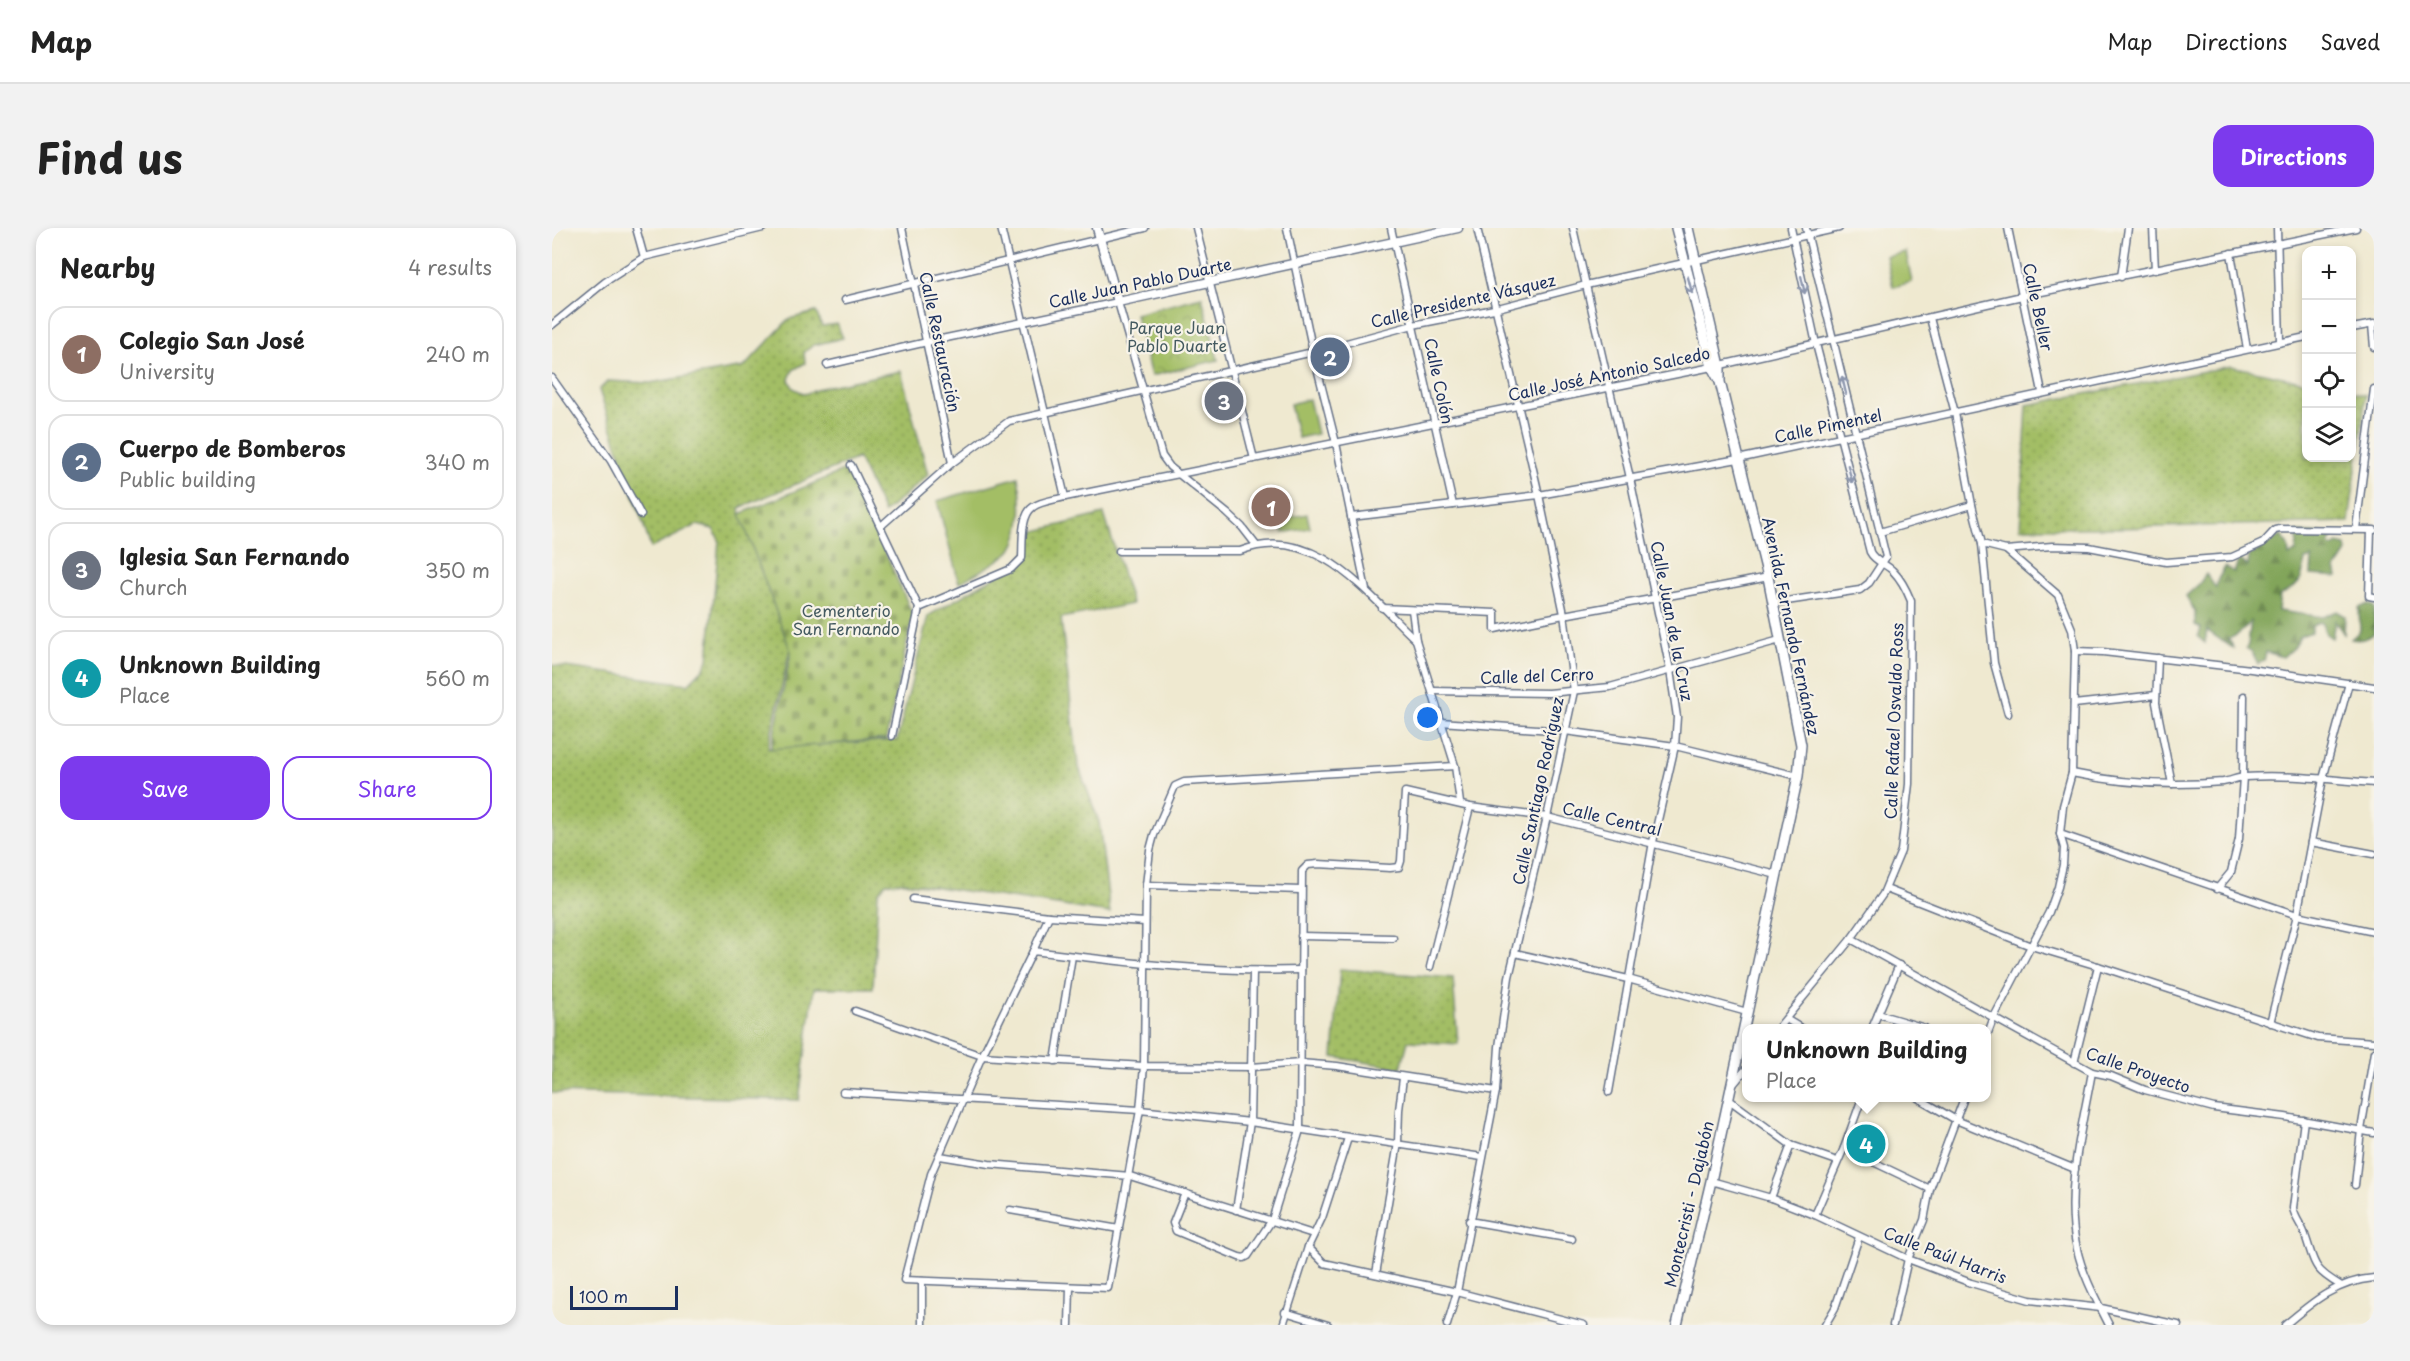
<!DOCTYPE html>
<meta charset="utf-8">
<style>
body{margin:0;font-family:"Playpen Sans",sans-serif;background:#f2f2f2;color:#222}
.controls{position:absolute;right:18px;top:18px;display:grid;overflow:hidden;border-radius:12px;box-shadow:0 3px 9px #0003}
.controls button{width:54px;height:54px;display:grid;place-items:center;padding:0;border:0;border-bottom:2px solid #e0e0e0;background:#fff;color:#222;font:30px sans-serif}
.scale{position:absolute;left:18px;bottom:15px;width:108px;box-sizing:border-box;padding-left:6px;border:3px solid #1b2f5e;border-top:0;font-size:16px;line-height:21px;white-space:nowrap;color:#1b2f5e;-webkit-text-stroke:4px #f7f3e8;paint-order:stroke}
.you{position:absolute;left:876px;top:490px;width:21px;height:21px;margin:-15px;border:4px solid #fff;border-radius:50%;background:#1a73e8;box-shadow:0 0 0 9px #1a73e833}
.badge{display:grid;place-items:center;width:39px;height:39px;border-radius:50%;background:#7c3aed;color:#fff;font-size:20px;font-weight:700}
.pin{position:absolute;translate:-50% -50%;border:3px solid #fff;box-shadow:0 2px 6px #0006}
.popup{position:absolute;left:1190px;top:796px;width:249px;height:78px;box-sizing:border-box;display:grid;place-content:center;border-radius:12px;background:#fff;filter:drop-shadow(0 2px 4px #0005);font-size:20px;white-space:nowrap;color:#767676}
.popup b{font-size:22px;color:#222}
.popup::after{content:'';position:absolute;left:50%;top:100%;margin-left:-12px;border:12px solid transparent;border-top-color:#fff}
.list{margin:0;padding:0;list-style:none}
h2{display:flex;justify-content:space-between;align-items:center;height:78px;margin:0;padding:0 24px;font-size:26px}
h2 small{font-size:20px;font-weight:400;color:#767676}
.list li{display:grid;grid-template-columns:39px 1fr auto;gap:18px;align-items:center;box-sizing:border-box;height:96px;margin:0 12px 12px;padding:0 12px;border:2px solid #e0e0e0;border-radius:18px}
.list b{display:block;font-size:22px;white-space:nowrap}
.list p{margin:0;font-size:20px;white-space:nowrap;color:#767676}
.list em{font-size:20px;font-style:normal;color:#767676}
.actions{display:flex;gap:12px;padding:18px 24px}
.actions a{flex:1;padding:14px 0;border:2px solid #7c3aed;border-radius:18px;text-align:center;font-size:21px;color:#7c3aed}
.actions .main{background:#7c3aed;color:#fff}
.icon{flex:none;width:33px;height:33px;fill:none;stroke:currentColor;stroke-width:2;stroke-linecap:round;stroke-linejoin:round}
.map{position:relative;flex:none;width:1822px;height:1097px;overflow:hidden;border-radius:18px}
header{display:flex;align-items:center;gap:36px;box-sizing:border-box;height:84px;padding:0 30px;background:#fff;border-bottom:2px solid #e0e0e0}
header strong{font-size:28px}
nav{display:flex;gap:33px;margin-inline-start:auto;font-size:21px}
.intro{display:flex;align-items:center;justify-content:space-between;box-sizing:border-box;height:144px;padding:0 36px}
h1{margin:0;font-size:42px}
.button{padding:15px 27px;border-radius:18px;background:#7c3aed;color:#fff;font-size:21px;font-weight:700}
main{display:flex;gap:36px;padding:0 36px}
aside{flex:1;background:#fff;border-radius:18px;box-shadow:0 3px 9px #0003}
.map>svg:first-child{display:block}
.grass{fill:url(#grass-dots);stroke:#5f7662;stroke-width:1.5}
.forest{fill:url(#forest-firs);stroke:#4e6a5c;stroke-width:1.5}
.cemetery{fill:url(#cemetery-stones);stroke:#5f7662;stroke-width:1.5}
.park{fill:url(#park-crowns);stroke:#5f7662;stroke-width:1.5}
.garden{fill:#a3be65;stroke:#5f7662;stroke-width:1.5}
.lines{fill:none;stroke-linecap:round;stroke-linejoin:round}
.street-casing{stroke:#657086;stroke-width:9}
.secondary-casing{stroke:#657086;stroke-width:11}
.primary-casing{stroke:#657086;stroke-width:12}
.street{stroke:#fff;stroke-width:6}
.secondary{stroke:#fff;stroke-width:8}
.primary{stroke:#fff;stroke-width:9}
.oneway{stroke:#8d97ae}
.labels{text-anchor:middle;stroke-width:4.5;stroke-linejoin:round;paint-order:stroke}
.street-label{font-size:16px;fill:#1b2f5e;stroke:#f7f3e8}
.park-label{font-size:16px;fill:#445a60;stroke:#f7f3e8}
</style>
<header>
<strong>Map</strong>
<nav><a>Map</a><a>Directions</a><a>Saved</a></nav>
</header>
<div class="intro"><h1>Find us</h1><a class="button">Directions</a></div>
<main>
<aside>
<h2>Nearby<small>4 results</small></h2>
<ul class="list">
<li><span class="badge" style="background:#8d6e63">1</span><div><b>Colegio San José</b><p>University</p></div><em>240 m</em></li>
<li><span class="badge" style="background:#5c6f8a">2</span><div><b>Cuerpo de Bomberos</b><p>Public building</p></div><em>340 m</em></li>
<li><span class="badge" style="background:#6b7280">3</span><div><b>Iglesia San Fernando</b><p>Church</p></div><em>350 m</em></li>
<li><span class="badge" style="background:#0f9aa8">4</span><div><b>Unknown Building</b><p>Place</p></div><em>560 m</em></li>
</ul>
<div class="actions"><a class="main">Save</a><a>Share</a></div>
</aside>
<div class="map">
<svg width="1822" height="1097" viewBox="0 0 1822 1097">
<defs>
<pattern id="grass-dots" width="8" height="8" patternUnits="userSpaceOnUse" patternTransform="scale(1.5)"><rect width="8" height="8" fill="#a3be65"/><path d="M2 2h.1M6 6h.1" fill="none" stroke="#849b56" stroke-width="1.8" stroke-linecap="round"/></pattern>
<pattern id="forest-firs" width="22" height="20" patternUnits="userSpaceOnUse" patternTransform="scale(1.5)"><rect width="22" height="20" fill="#82a55a"/><path d="M5 1l3.5 6h-7zM16 11l3.5 6h-7z" fill="#6a874e"/></pattern>
<pattern id="cemetery-stones" width="16" height="16" patternUnits="userSpaceOnUse" patternTransform="scale(1.5)"><rect width="16" height="16" fill="#a3be65"/><path d="M2 7V4a2 2 0 0 1 4 0v3zM10 15v-3a2 2 0 0 1 4 0v3z" fill="#849b56"/></pattern>
<pattern id="park-crowns" width="20" height="18" patternUnits="userSpaceOnUse" patternTransform="scale(1.5)"><rect width="20" height="18" fill="#a3be65"/><path d="M2 6a3 3 0 1 1 6 0M12 15a3 3 0 1 1 6 0" fill="none" stroke="#849b56"/></pattern>
</defs>
<rect width="100%" height="100%" fill="#f7f3e8"/>
<filter id="ink" filterUnits="userSpaceOnUse"><feTurbulence type="fractalNoise" baseFrequency=".0167" numOctaves="2"/><feDisplacementMap in="SourceGraphic" scale="12" xChannelSelector="R" yChannelSelector="G"/><feConvolveMatrix kernelMatrix="1 2 1 2 8 2 1 2 1" color-interpolation-filters="sRGB"/></filter>
<filter id="wash" filterUnits="userSpaceOnUse"><feTurbulence type="fractalNoise" baseFrequency=".008" numOctaves="4" result="noise"/><feDisplacementMap in="SourceGraphic" scale="24" xChannelSelector="R" yChannelSelector="G"/><feGaussianBlur stdDeviation="1.35" result="paint"/><feColorMatrix in="noise" values="0 0 0 0 0 0 0 0 0 0 0 0 0 0 0 0 0 1.4 0 .05"/><feComposite in="paint" operator="in"/></filter>
<g filter="url(#wash)">
<rect width="100%" height="100%" fill="#efe9d0"/>
<g class="grass">
<polygon points="264,84 270,98 285,96 291,110 262,117 252,124 253,135 241,142 237,151 241,160 253,166 272,159 349,143 376,247 332,285 306,230 187,280 238,421 216,520 345,512 376,388 468,334 478,318 480,304 552,286 580,376 509,390 526,537 547,594 558,685 352,654 334,655 326,665 321,760 262,760 247,872 0,865 0,437 136,456 151,441 156,432 167,312 161,301 145,297 99,320 47,162 56,153 98,155 192,139 237,91"/>
<polygon points="1679,138 1754,154 1754,230 1800,230 1800,164 1814,167 1797,294 1566,300 1468,300 1475,177"/>
<polygon points="788,741 901,750 906,816 856,813 849,840 781,829"/>
</g>
<g class="forest">
<path d="M 1746,304 L 1782,307 L 1777,317 L 1781,319 L 1786,316 L 1794,318 L 1795,324 L 1784,341 L 1786,349 L 1759,347 L 1760,330 L 1753,332 C 1750,354 1748,358 1728,367 L 1726,383 L 1771,389 L 1785,383 L 1793,388 L 1792,406 L 1783,393 L 1780,410 L 1774,406 L 1769,394 L 1760,398 L 1760,404 L 1748,408 L 1744,417 L 1731,429 L 1714,424 L 1712,433 L 1706,436 L 1700,424 L 1694,420 L 1696,417 L 1699,392 C 1695,399 1686,409 1676,410 L 1683,422 C 1674,414 1664,410 1655,402 L 1653,415 L 1646,409 L 1649,400 L 1643,397 L 1643,384 L 1634,368 L 1647,356 L 1654,346 L 1664,360 L 1666,351 L 1673,339 L 1682,344 L 1687,331 L 1696,338 L 1697,328 L 1729,307 L 1736,318 L 1737,328 L 1744,323 Z"/>
<path d="M 1816,376 L 1822,379 L 1822,405 C 1814,411 1809,413 1799,411 L 1808,403 L 1807,380 Z"/>
</g>
<polygon class="cemetery" points="296,241 361,387 334,511 219,521 239,424 188,286"/>
<polygon class="park" points="650,69 666,132 599,148 583,86"/>
<g class="garden">
<polygon points="1354,24 1360,54 1341,59 1334,28"/>
<polygon points="757,171 765,206 746,210 738,176"/>
<path d="M 466,249 C 471,271 472,302 459,322 C 453,330 418,349 407,355 L 385,273 Z"/>
<polygon points="755,286 758,300 731,305 728,291"/>
</g>
</g>
<g filter="url(#ink)">
<g class="lines">
<defs>
<g id="street">
<polyline points="84,0 92,29"/>
<polyline points="350,0 400,235"/>
<polyline points="449,0 513,269"/>
<polyline points="644,0 702,231"/>
<polyline points="735,0 761,124 784,215 814,362"/>
<polyline points="839,0 901,277"/>
<polyline points="1021,0 1078,250 1118,442 1125,489 1123,518 1101,614 1057,864"/>
<polyline points="1456,0 1490,164"/>
<polyline points="1601,0 1603,42"/>
<polyline points="1725,0 1728,113"/>
<polyline points="1679,25 1695,121"/>
<polyline points="1569,49 1576,0"/>
<polyline points="293,72 593,0"/>
<polyline points="1378,90 1403,185 1420,277 1430,316 1442,435 1456,486"/>
<polyline points="0,97 53,54 92,29 211,0"/>
<polyline points="1820,97 1822,119"/>
<polyline points="1800,100 1822,96"/>
<polyline points="275,137 375,114 566,74 610,228 618,239 675,285 690,299 704,317"/>
<polyline points="0,150 59,233 89,287"/>
<polyline points="299,237 367,380 340,508"/>
<polyline points="799,289 987,267 1186,231 1754,109"/>
<polyline points="329,298 400,235 457,193 761,124 861,97 942,81 1034,57 1287,0"/>
<polyline points="1804,301 1822,161"/>
<polyline points="1819,302 1817,368 1822,369"/>
<polyline points="1328,304 1420,277"/>
<polyline points="1430,316 1454,322 1500,318 1537,319 1614,334 1680,329 1711,315 1723,302 1728,301 1822,302"/>
<path d="M 567,323 L 688,323 C 763,294 815,366 864,412"/>
<polyline points="1221,375 1308,362 1317,355 1334,329 1254,0"/>
<path d="M 367,380 L 459,341 L 470,330 C 471,316 468,288 481,279 C 489,273 503,272 513,269 L 1160,139 L 1470,68 L 1804,0"/>
<path d="M 830,380 L 943,385 L 943,401 C 1033,381 1125,368 1216,349"/>
<polyline points="860,382 864,412 903,538 908,575"/>
<polyline points="1523,423 1551,424 1699,441 1822,459"/>
<polyline points="1606,430 1604,475 1620,556"/>
<polyline points="880,463 997,465 1058,459 1228,412"/>
<polyline points="1522,476 1604,467"/>
<polyline points="889,494 1013,503 1123,518 1246,548"/>
<path d="M 1520,545 C 1570,556 1621,558 1671,554 C 1679,553 1686,549 1693,549 C 1736,546 1780,552 1822,555"/>
<polyline points="1508,606 1745,687 1822,704"/>
<polyline points="1759,614 1822,626"/>
<polyline points="594,657 748,662"/>
<polyline points="1334,661 1479,718 1497,684 1506,659 1511,637 1512,620 1508,606 1511,578 1520,545 1523,423 1520,401 1506,367 1454,322"/>
<polyline points="1665,661 1679,644 1687,611 1691,548 1692,468"/>
<polyline points="361,671 497,688"/>
<polyline points="749,708 841,710"/>
<polyline points="1299,711 1540,844 1559,848 1593,862 1662,880 1733,889 1822,905"/>
<polyline points="481,723 497,688 593,694"/>
<polyline points="963,725 1076,751 1195,784"/>
<polyline points="878,739 918,579"/>
<path d="M 749,742 C 659,745 570,734 481,723 L 430,828 L 379,946 L 352,1052 L 556,1060 L 588,882 L 592,838 L 594,657 L 598,622 L 602,607 L 623,558 L 632,554 L 903,538"/>
<polyline points="303,783 430,828 592,838 700,839 748,835 785,838 944,863"/>
<polyline points="1326,786 1373,800"/>
<polyline points="1234,791 1249,800"/>
<polyline points="1718,795 1745,687 1771,551 1797,455"/>
<path d="M 1226,800 L 1299,711 L 1331,666 L 1349,623 L 1357,556 L 1359,373 C 1355,363 1349,351 1341,343 C 1333,335 1323,334 1318,324 L 1264,116 L 1239,0"/>
<polyline points="1320,800 1347,737"/>
<polyline points="1434,810 1442,789 1479,718 1546,738 1766,810 1822,814"/>
<polyline points="503,833 520,728"/>
<polyline points="1522,835 1546,738"/>
<path d="M 1540,844 C 1530,901 1512,964 1525,1021 C 1531,1048 1545,1073 1557,1097"/>
<polyline points="1180,858 1194,841"/>
<polyline points="291,864 588,882 698,894 930,929"/>
<polyline points="1366,870 1404,892 1523,941"/>
<polyline points="1176,871 1239,917 1285,933"/>
<path d="M 1752,892 L 1741,980 C 1743,991 1750,997 1753,1007 C 1763,1035 1759,1040 1788,1057"/>
<polyline points="1292,920 1378,961"/>
<polyline points="388,928 437,936 578,948 761,1006"/>
<polyline points="1159,953 1219,970 1263,987 1356,1031 1419,1055 1478,1072 1549,1080 1626,1097"/>
<polyline points="1803,957 1809,902 1822,824"/>
<polyline points="633,965 621,995 624,1003 687,1029 692,1030 696,1028 720,992 748,902 750,643 756,637 766,636 838,640 847,639 849,633 853,564 918,579 995,589 1225,647"/>
<polyline points="1219,970 1239,917"/>
<polyline points="458,982 567,1001"/>
<polyline points="684,982 698,894 701,744"/>
<polyline points="1263,987 1292,920 1310,870"/>
<polyline points="917,993 1020,1011"/>
<polyline points="756,1019 772,1035 905,1064 1032,1097"/>
<polyline points="824,1046 846,915 847,882 851,850"/>
<polyline points="733,1084 776,1097"/>
<polyline points="370,1097 370,1053"/>
<polyline points="517,1097 518,1059"/>
<polyline points="731,1097 756,1019 770,990 796,910"/>
<polyline points="895,1097 905,1064 944,863 947,819 957,749 995,589 1022,463 1012,386 987,267 925,0"/>
<polyline points="1273,1097 1283,1080 1307,1009"/>
<polyline points="1341,1097 1356,1031 1372,992 1378,961 1412,870"/>
<path d="M 1733,1097 C 1760,1074 1785,1053 1822,1050"/>
</g>
<polyline id="secondary" points="545,0 566,74 906,0"/>
<g id="primary">
<polyline points="1124,0 1160,139 1167,152"/>
<polyline points="1125,1097 1159,953 1246,548 1249,517 1216,349 1168,154 1168,138 1136,0"/>
</g>
</defs>
<use href="#street" class="street-casing"/>
<use href="#secondary" class="secondary-casing"/>
<use href="#primary" class="primary-casing"/>
<use href="#street" class="street"/>
<use href="#secondary" class="secondary"/>
<use href="#primary" class="primary"/>
</g>
<defs><path id="oneway-shaft" d="M-6 0H5M1.5-3L5.5 0L1.5 3" fill="none" stroke-width="1.6" stroke-linecap="round" stroke-linejoin="round" transform="scale(1.5)"/></defs>
<g class="oneway">
<use href="#oneway-shaft" transform="translate(1138 57) rotate(75)"/>
<use href="#oneway-shaft" transform="translate(1251 57) rotate(78)"/>
<use href="#oneway-shaft" transform="translate(1292 157) rotate(-103)"/>
<use href="#oneway-shaft" transform="translate(1298 246) rotate(76)"/>
</g>
</g>
<g class="labels">
<g class="street-label">
<text transform="translate(588 55) rotate(-12)" y="6">Calle Juan Pablo Duarte</text>
<text transform="translate(911 73) rotate(-13)" y="6">Calle Presidente Vásquez</text>
<text transform="translate(1486 79) rotate(78)" y="6">Calle Beller</text>
<text transform="translate(388 114) rotate(78)" y="6">Calle Restauración</text>
<text transform="translate(1057 146) rotate(-12)" y="6">Calle José Antonio Salcedo</text>
<text transform="translate(887 153) rotate(78)" y="6">Calle Colón</text>
<text transform="translate(1276 198) rotate(-12)" y="6">Calle Pimentel</text>
<text transform="translate(1120 393) rotate(79)" y="6">Calle Juan de la Cruz</text>
<text transform="translate(1239 398) rotate(78)" y="6">Avenida Fernando Fernández</text>
<text transform="translate(985 448) rotate(-2)" y="6">Calle del Cerro</text>
<text transform="translate(1342 493) rotate(-88)" y="6">Calle Rafael Osvaldo Ross</text>
<text transform="translate(986 563) rotate(-78)" y="6">Calle Santiago Rodríguez</text>
<text transform="translate(1060 591) rotate(13)" y="6">Calle Central</text>
<text transform="translate(1586 842) rotate(19)" y="6">Calle Proyecto</text>
<text transform="translate(1137 976) rotate(-77)" y="6">Montecristi - Dajabón</text>
<text transform="translate(1393 1027) rotate(21)" y="6">Calle Paúl Harris</text>
</g>
<g class="park-label">
<text x="625" y="106">Parque Juan<tspan x="625" dy="18">Pablo Duarte</tspan></text>
<text x="294" y="389">Cementerio<tspan x="294" dy="18">San Fernando</tspan></text>
</g>
</g>
</svg>
<div class="controls">
<button>+</button>
<button>−</button>
<button><svg class="icon" aria-label="locate" viewBox="0 0 24 24"><circle cx="12" cy="12" r="6"/><path d="M12 2v4M12 18v4M2 12h4M18 12h4"/></svg></button>
<button><svg class="icon" aria-label="layers" viewBox="0 0 24 24"><path d="M12 4l9 5-9 5-9-5zM3 14l9 5 9-5"/></svg></button>
</div>
<div class="scale">100 m</div>
<div class="you"></div>
<div class="pin badge" style="left:719px;top:279px;background:#8d6e63">1</div>
<div class="pin badge" style="left:778px;top:129px;background:#5c6f8a">2</div>
<div class="pin badge" style="left:672px;top:173px;background:#6b7280">3</div>
<div class="pin badge" style="left:1314px;top:916px;background:#0f9aa8">4</div>
<div class="popup"><b>Unknown Building</b>Place</div>
</div>
</main>
